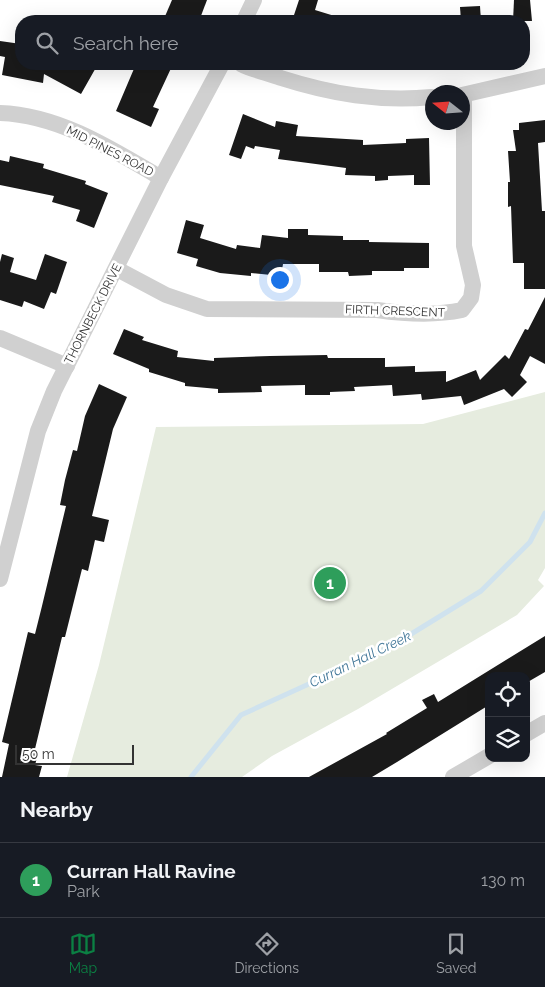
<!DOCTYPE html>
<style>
body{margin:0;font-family:Raleway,sans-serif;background:#20242c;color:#f1f3f6}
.controls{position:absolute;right:15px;bottom:15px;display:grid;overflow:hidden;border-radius:10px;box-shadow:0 5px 20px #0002}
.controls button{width:45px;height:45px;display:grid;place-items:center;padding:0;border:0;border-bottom:1px solid #363941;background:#171b24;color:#f1f3f6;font:25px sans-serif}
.compass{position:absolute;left:425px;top:85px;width:45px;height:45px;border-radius:50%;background:#171b24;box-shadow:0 5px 20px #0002;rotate:287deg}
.scale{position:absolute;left:15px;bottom:12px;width:119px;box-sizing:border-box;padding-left:5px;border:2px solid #333;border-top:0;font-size:14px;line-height:18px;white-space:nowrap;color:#333;-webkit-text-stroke:4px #fff;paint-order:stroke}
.you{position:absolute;left:279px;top:279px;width:18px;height:18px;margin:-12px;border:4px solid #fff;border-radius:50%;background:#1a73e8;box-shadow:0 0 0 8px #1a73e833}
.badge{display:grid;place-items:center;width:32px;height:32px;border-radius:50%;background:#0b8043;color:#fff;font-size:16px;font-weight:700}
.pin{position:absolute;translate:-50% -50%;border:2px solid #fff;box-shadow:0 1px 5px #0006}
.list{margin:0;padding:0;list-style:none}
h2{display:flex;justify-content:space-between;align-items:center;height:65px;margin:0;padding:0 20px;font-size:21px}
h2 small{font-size:16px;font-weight:400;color:#9ea1a6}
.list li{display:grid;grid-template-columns:32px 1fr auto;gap:15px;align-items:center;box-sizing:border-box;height:75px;padding:0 20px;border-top:1px solid #363941}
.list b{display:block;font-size:19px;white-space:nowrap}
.list p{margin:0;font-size:16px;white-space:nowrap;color:#9ea1a6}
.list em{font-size:16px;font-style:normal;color:#9ea1a6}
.icon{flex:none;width:28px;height:28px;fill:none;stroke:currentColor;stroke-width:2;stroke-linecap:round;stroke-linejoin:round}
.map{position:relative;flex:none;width:545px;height:777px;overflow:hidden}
.search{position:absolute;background:#171b24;box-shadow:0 5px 20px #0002;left:15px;right:15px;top:15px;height:55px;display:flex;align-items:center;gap:12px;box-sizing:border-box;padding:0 18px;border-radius:20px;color:#9ea1a6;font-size:19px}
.sheet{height:140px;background:#171b24}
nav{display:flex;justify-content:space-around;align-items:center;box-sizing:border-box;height:70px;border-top:1px solid #363941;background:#171b24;font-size:14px;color:#9ea1a6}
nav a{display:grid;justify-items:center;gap:2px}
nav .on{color:#0b8043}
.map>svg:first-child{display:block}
.green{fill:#e6ecdf}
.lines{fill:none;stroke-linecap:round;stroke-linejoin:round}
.stream{stroke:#cfe2ee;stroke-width:5}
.building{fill:#1a1a1a}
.minor{stroke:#d0d0d0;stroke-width:16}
.labels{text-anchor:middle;stroke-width:5;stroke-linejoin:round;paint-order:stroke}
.street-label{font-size:12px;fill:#333;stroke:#fff}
.water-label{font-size:14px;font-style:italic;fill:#3f7597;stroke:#fff}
</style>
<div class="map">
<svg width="545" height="777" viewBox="0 0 545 777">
<rect width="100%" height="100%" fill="#fff"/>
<polygon class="green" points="545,392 545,568 538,580 544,586 517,615 358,709 272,756 242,777 67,777 99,665 156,427 423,424"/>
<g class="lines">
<polyline class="stream" points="191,777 241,715 390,647 481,591 530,542 545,513"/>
</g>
<g class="building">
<polygon points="172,0 207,0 199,21 163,21"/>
<polygon points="299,0 318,0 315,10 341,18 340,21 292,21"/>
<polygon points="514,0 530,0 532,21 513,21"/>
<polygon points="480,6 481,21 461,21 460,7"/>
<polygon points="0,41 21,44 21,64 98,64 81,94 44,74 43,83 2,75 5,57 0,56"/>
<polygon points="136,64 173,64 153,107 159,109 151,127 116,111"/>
<polygon points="243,114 275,127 276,121 298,125 296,136 363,140 363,145 406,143 406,139 429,138 430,185 414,185 414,175 388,176 388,180 375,181 375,176 345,175 346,168 278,159 280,150 255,146 254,149 246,146 241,159 229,155"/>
<polygon points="545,120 545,142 538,143 542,211 545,211 545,289 524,289 524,263 513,263 511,206 508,207 508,182 510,182 508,151 516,151 513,130 519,130 519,123"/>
<polygon points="10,156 44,164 43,168 86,181 85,184 108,193 94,228 76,221 80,210 52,202 54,196 0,185 0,160 9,162"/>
<polygon points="186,220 204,225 200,238 236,249 237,245 260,248 262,235 288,238 288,229 308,229 308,235 343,236 343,240 369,240 369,242 429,243 429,268 404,268 404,271 372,271 372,275 349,276 348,272 319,272 319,264 283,264 281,276 251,273 251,276 220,273 196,266 198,259 177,253"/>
<polygon points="2,254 14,258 10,272 36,280 45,254 67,262 56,294 51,292 44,309 24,301 22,307 0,300 0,262"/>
<polygon points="545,297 545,364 530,356 520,375 527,382 512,397 504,389 464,405 461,396 422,400 421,394 393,396 392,385 354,387 355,391 330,392 330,395 305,395 305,385 261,386 262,392 218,393 218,389 185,386 185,383 149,372 149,369 113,354 124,329 144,337 142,340 178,351 177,357 214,361 214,358 270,356 327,355 328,358 385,358 385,367 415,366 415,372 446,371 446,382 476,370 480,380 505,355 509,359 525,329 528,330"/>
<polygon points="99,384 127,397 113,429 92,516 109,520 104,542 95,540 88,571 82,569 65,637 62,637 34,753 38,754 35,765 42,766 39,777 2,777 9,744 2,742 28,632 35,634 42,606 66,506 60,505 65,480 73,450 77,451 85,416"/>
<polygon points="545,636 545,672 526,683 526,676 489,676 489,705 397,762 372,777 309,777 387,734 386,733 427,708 422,700 434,694 438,702"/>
</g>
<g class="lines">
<g class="minor">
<polyline points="244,21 254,0"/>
<path d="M 241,64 C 253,70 267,73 281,78 C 331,94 379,102 432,97"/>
<polyline points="462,95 545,76"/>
<path d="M 0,113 C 59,115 112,149 161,178"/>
<path d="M 117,269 L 166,295 L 207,309 L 377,310 C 405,314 434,316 462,310 L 471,298 L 473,285 L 464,246 L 464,95"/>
<polyline points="0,338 67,366"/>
<polyline points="0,579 38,431 54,391 161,178 222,64"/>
<polyline points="526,734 545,723"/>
<polyline points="453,777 489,756"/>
</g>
</g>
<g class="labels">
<g class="street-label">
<text transform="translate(110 151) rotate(27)" y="4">MID PINES ROAD</text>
<text transform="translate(395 311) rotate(2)" y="4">FIRTH CRESCENT</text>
<text transform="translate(93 314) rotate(-63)" y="4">THORNBECK DRIVE</text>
</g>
<g class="water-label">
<text transform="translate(360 659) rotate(-26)" y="5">Curran Hall Creek</text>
</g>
</g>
</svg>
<div class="controls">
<button><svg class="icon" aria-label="locate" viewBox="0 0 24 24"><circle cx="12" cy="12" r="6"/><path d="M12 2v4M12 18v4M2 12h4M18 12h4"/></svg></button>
<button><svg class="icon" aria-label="layers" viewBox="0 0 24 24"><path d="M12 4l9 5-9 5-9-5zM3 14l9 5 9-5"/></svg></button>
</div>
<svg class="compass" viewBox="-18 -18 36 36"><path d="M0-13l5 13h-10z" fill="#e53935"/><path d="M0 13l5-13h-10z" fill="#9ea1a6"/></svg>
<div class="scale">50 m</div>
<div class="you"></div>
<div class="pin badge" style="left:330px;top:583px;background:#2e9e5b">1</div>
<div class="search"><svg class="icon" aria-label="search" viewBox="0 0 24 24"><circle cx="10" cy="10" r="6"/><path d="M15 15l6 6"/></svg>Search here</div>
</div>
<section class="sheet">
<h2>Nearby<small></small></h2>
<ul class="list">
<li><span class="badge" style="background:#2e9e5b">1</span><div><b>Curran Hall Ravine</b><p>Park</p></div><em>130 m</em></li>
</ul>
</section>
<nav>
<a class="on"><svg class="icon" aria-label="map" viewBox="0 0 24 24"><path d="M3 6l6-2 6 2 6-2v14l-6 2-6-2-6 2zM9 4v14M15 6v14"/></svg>Map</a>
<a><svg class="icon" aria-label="directions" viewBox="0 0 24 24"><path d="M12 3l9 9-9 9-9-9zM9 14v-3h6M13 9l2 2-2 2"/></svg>Directions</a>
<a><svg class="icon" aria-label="saved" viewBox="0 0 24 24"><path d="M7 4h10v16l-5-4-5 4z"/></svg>Saved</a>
</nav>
